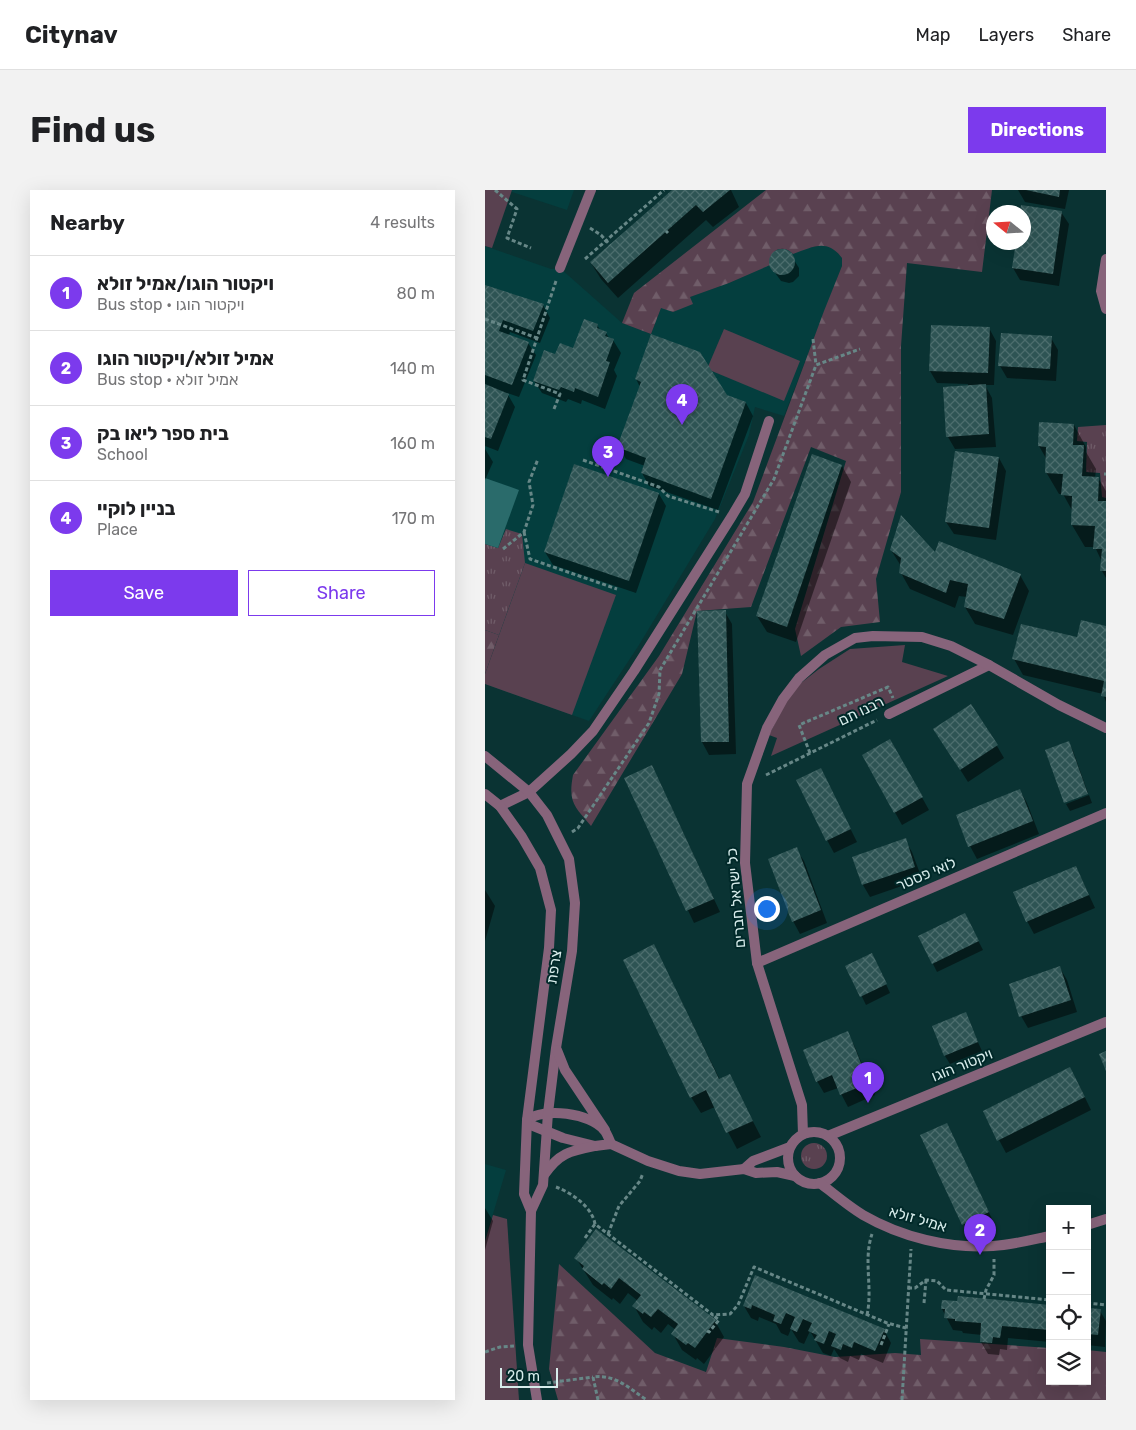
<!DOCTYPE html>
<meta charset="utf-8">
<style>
body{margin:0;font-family:Rubik,"Noto Sans Hebrew",sans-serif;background:#f2f2f2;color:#202124}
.controls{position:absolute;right:15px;bottom:15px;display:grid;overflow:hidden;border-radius:0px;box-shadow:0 5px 20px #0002}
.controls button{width:45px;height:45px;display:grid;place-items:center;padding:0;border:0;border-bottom:1px solid #e0e0e0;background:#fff;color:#202124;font:25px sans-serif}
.compass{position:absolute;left:501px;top:15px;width:45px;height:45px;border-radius:50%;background:#fff;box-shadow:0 5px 20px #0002;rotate:288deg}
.scale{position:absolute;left:15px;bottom:12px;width:58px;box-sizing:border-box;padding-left:5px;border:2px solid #d7eceb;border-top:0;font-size:14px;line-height:18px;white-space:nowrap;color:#d7eceb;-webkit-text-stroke:4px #002929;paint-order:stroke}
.you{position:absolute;left:281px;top:718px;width:18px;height:18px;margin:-12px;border:4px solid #fff;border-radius:50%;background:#1a73e8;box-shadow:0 0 0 8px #1a73e833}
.badge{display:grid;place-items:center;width:32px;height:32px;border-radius:50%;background:#7c3aed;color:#fff;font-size:16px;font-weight:700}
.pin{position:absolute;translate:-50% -41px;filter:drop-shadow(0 1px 2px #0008)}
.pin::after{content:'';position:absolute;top:26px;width:18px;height:15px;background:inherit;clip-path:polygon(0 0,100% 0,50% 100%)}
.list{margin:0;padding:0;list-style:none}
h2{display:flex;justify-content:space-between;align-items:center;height:65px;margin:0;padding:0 20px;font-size:21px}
h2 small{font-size:16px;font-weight:400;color:#757577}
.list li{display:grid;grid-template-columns:32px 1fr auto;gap:15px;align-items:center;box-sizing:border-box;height:75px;padding:0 20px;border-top:1px solid #e0e0e0}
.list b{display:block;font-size:19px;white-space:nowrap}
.list p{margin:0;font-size:16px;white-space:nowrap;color:#757577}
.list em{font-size:16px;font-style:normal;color:#757577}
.actions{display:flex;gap:10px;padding:15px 20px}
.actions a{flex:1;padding:11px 0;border:1px solid #7c3aed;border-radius:0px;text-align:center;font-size:18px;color:#7c3aed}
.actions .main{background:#7c3aed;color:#fff}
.icon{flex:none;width:28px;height:28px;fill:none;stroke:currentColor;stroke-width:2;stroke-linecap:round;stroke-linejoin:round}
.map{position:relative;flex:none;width:621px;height:1210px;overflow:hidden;border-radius:0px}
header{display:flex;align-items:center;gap:30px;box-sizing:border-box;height:70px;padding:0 25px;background:#fff;border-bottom:1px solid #e0e0e0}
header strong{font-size:24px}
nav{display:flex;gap:28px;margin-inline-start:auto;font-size:18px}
.intro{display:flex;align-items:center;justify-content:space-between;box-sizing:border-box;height:120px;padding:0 30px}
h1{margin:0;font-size:35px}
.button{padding:12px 22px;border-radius:0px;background:#7c3aed;color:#fff;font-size:18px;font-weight:700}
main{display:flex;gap:30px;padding:0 30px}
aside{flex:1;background:#fff;border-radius:0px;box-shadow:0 5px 20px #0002}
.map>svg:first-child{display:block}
.built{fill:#043e3e}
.grass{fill:url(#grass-tufts)}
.forest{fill:url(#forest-firs)}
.park{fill:#594150}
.water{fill:#2a6b6b}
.shadow{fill:#0007}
.building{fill:url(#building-cross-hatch)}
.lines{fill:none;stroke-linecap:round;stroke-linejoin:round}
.path{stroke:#678787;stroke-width:3;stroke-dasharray:4 2.5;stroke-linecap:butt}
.service{stroke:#87647b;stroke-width:10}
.minor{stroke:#87647b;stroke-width:10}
.tertiary{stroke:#87647b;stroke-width:10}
.labels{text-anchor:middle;stroke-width:4;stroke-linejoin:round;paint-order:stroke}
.street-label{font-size:15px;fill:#d7eceb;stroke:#002929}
</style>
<header>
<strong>Citynav</strong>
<nav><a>Map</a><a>Layers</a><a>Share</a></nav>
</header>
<div class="intro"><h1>Find us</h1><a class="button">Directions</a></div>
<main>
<aside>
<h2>Nearby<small>4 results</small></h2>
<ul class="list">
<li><span class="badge">1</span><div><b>ויקטור הוגו/אמיל זולא</b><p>Bus stop · ויקטור הוגו</p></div><em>80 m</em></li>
<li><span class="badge">2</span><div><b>אמיל זולא/ויקטור הוגו</b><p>Bus stop · אמיל זולא</p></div><em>140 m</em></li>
<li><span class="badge">3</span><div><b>בית ספר ליאו בק</b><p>School</p></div><em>160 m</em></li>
<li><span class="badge">4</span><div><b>בניין לוקיי</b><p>Place</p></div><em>170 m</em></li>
</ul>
<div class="actions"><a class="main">Save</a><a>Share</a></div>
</aside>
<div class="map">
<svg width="621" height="1210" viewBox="0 0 621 1210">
<defs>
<pattern id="grass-tufts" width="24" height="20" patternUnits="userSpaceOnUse" patternTransform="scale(1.25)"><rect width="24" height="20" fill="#594150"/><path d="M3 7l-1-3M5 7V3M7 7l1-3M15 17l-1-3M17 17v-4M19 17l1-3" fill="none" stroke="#705d69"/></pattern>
<pattern id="forest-firs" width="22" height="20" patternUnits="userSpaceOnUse" patternTransform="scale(1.25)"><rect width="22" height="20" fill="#594150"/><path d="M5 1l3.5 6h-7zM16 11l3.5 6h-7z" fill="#705d69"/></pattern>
<pattern id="building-cross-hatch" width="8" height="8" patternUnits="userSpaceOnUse" patternTransform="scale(1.25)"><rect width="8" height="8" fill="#2e5454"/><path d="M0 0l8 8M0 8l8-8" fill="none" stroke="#4c6d6d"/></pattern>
</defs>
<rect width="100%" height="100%" fill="#0a3333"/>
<g class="built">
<polygon points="27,0 89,0 82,20 27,2"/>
<polygon points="338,55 346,57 353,63 357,68 357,76 299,226 270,217 264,245 230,329 154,455 104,531 0,494 0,484 14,446 0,440 0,56 66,79 75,78 137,133 166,144 176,118 207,114 204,107 244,93 284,75 286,64 293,59 301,59 305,61"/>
<polygon points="0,974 21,980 0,1051"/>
</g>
<g class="grass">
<polygon points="621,235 621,308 617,307 615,283 601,282 602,252 592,251 593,237"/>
<polygon points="21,339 37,344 40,373 14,445 0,440 0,354 13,358"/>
<circle cx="329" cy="966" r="13"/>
</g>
<g class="forest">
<path d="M 281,0 L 507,0 L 497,82 L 422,73 L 416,156 L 416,302 L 391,389 L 395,432 L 356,437 L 316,466 L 310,439 L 361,271 L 326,257 L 266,417 L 212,421 L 197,484 L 106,636 C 89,616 83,612 88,585 L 174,466 L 268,312 L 339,121 L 357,76 L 357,68 C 342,48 328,57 308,64 C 298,53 283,60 285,75 L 244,93 L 205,107 L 208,114 L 188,122 L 176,118 L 166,144 L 137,133 L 149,103 Z"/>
<polygon points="0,440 14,445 0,484"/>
<polygon points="74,1074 170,1163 221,1182 232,1148 299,1157 350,1167 410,1163 436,1165 435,1149 565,1158 565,1191 602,1191 602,1160 621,1162 621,1210 73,1210 64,1179"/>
</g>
<g class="park">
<polygon points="0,0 27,0 7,58 0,56"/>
<polygon points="239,139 315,171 299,211 222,179"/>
<polygon points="40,373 131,405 87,525 0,494 0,484"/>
<polygon points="420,455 417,472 463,486 286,566 292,548 284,545 302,509 316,493 334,479 365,459"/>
<polygon points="8,1025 22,1029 34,1210 0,1210 0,1051"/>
</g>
<polygon class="water" points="0,288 34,300 13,358 0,354"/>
<g class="shadow">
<polygon points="189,0 246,0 254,17 228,37 221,30 133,108 116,89 106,73"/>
<polygon points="533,0 584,0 580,19 540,12"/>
<polygon points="537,16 576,22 584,34 574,96 535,90 528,78 538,52"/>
<polygon points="293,60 304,62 314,78 314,86 308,92 304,93 296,91 288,80 285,73 287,65"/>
<polygon points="0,97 58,115 65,128 55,153 25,142 24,146 43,153 51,165 34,207 22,203 30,217 13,261 0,256"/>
<polygon points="112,135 116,141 121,143 124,148 128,150 136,163 129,180 132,186 120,219 97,210 96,214 83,209 81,212 57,203 49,191 71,165 89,159"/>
<polygon points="504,138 511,151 509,195 500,195 507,208 511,257 470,259 463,247 459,198 483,196 483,194 452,193 445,181"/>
<polygon points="566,148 573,160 571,191 522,188 515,176"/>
<polygon points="151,189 242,206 261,213 268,226 233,320 164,296 157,283 160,276 141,269 134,257 155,197"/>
<polygon points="589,235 601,257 601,262 611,279 610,288 613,288 621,301 621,388 617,381 617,372 610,357 600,357 587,335 588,322 578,304 574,304 561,282 562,270 554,256"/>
<polygon points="0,259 8,272 0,290"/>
<polygon points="514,268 521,281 511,350 469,344 461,332"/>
<polygon points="357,276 366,292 311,452 282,442 272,426"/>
<polygon points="174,304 181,316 151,403 68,375 60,362"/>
<polygon points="406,360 451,365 535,385 544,401 528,445 490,434 480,417 482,407 474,406 470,418 425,399 416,383 416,376"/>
<polygon points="213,422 240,422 247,434 251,564 224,565 217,552"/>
<polygon points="621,437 621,512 618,504 538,485 529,469 593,449"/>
<polygon points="405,550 444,620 417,635 378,565"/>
<polygon points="457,551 512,556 519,568 483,592"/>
<polygon points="584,553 588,561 603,603 580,612"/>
<polygon points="141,589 173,589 235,722 209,733"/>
<polygon points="342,592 372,652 349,663 342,650"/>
<polygon points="535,601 542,613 554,644 492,669 485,656"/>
<polygon points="604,605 607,613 585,621 581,614"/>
<polygon points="420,650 427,662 437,689 385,707 378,695 368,668"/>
<polygon points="311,659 319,671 342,733 315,744 308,731"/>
<polygon points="591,677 610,718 549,744 542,731"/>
<polygon points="0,700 10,716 0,751"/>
<polygon points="484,733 498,760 452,782 448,774"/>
<polygon points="169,756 235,890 244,885 276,947 252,959 230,917 216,923 206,907"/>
<polygon points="391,772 405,803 381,815 362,776"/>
<polygon points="575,778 582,790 592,822 543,838 536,826"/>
<polygon points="480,824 497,861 465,874 460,866"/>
<polygon points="362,843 369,855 390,905 363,917 353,898 339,903 332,891"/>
<polygon points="592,891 606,920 521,963 499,922"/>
<polygon points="461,934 510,1035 485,1047 437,946"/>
<polygon points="0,1018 8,1031 0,1060"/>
<polygon points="112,1041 230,1131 239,1147 219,1174 212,1168 211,1170 197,1160 188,1144 191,1140 183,1134 176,1143 169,1137 167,1140 158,1132 149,1116 153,1111 143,1103 135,1114 128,1108 127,1110 108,1095 91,1068"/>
<polygon points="271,1087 399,1140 406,1153 398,1173 376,1164 374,1170 365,1166 363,1172 355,1168 349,1159 346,1166 338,1163 325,1141 319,1154 314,1152 306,1139 303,1146 296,1143 291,1134 274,1127 273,1131 266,1128 259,1116"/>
<polygon points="473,1113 565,1116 565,1152 523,1148 522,1160 515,1159 514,1165 503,1164 496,1152 497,1145 478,1143 477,1141 468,1140 457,1119"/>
<polygon points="602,1119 615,1121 621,1131 620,1157 602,1155"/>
</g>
<g class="building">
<polygon points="187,0 245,0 218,22 211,15 123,93 105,72"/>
<polygon points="541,0 575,0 574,7"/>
<polygon points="536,15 577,21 568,84 527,78 531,52 538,52 538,22 535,22"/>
<circle cx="297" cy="72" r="13"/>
<polygon points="0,95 59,114 48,141 18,130 14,141 44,152 27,195 0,185"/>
<polygon points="99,129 113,134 112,138 122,142 120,146 129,149 121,171 125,172 113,207 90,198 89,202 76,197 74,200 48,191 59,160 70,164 75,153 88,158"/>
<polygon points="446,135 505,137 503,183 444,181"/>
<polygon points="516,143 567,146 565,179 513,176"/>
<polygon points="166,144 215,162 242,205 261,212 226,309 156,283 161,268 132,257 156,192 150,189"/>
<polygon points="0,194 24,204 6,249 0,247"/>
<polygon points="501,194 504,244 461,247 458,197"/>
<polygon points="554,232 589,234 588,255 599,255 597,286 614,287 613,311 621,311 621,381 615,381 617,359 608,359 610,336 586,335 587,306 576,305 578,284 560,283 561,257 553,256"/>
<polygon points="470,261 514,267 504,338 460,332"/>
<polygon points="327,264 357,275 302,437 271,426"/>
<polygon points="89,274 174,303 144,391 59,362"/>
<polygon points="416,325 450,362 454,351 536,384 519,429 479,417 483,394 465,390 461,403 414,383 416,368 405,360"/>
<polygon points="241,420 244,552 216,552 212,421"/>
<polygon points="596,430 621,436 621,507 616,506 619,491 527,469 536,434 592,447"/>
<polygon points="486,514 513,555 475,580 448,539"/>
<polygon points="405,549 438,607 409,623 377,565"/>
<polygon points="584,551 603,604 579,613 560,560"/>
<polygon points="167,575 229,709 201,721 139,588"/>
<polygon points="336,578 366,639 341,651 311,590"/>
<polygon points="535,599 548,631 483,657 471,625"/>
<polygon points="421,648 430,677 377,695 367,667"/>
<polygon points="312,657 336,720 307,732 283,669"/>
<polygon points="591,676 604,705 541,732 528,702"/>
<polygon points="480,723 494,751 447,774 433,746"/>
<polygon points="169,754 234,889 245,884 268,931 241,943 221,900 205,908 138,770"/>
<polygon points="387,763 402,794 375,807 360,776"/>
<polygon points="575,776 586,810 534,827 524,794"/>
<polygon points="481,822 493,852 459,866 447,836"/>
<polygon points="363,841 384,893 355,905 347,885 331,892 318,860"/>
<polygon points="621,861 621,881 614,864"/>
<polygon points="585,877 600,907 512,951 498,921"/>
<polygon points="462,933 504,1022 477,1035 435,945"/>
<polygon points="111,1039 231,1130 210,1158 203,1153 201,1155 186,1144 193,1134 173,1119 166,1127 159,1122 158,1124 147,1116 156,1105 134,1088 126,1099 119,1093 117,1095 97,1079 99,1076 89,1068"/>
<polygon points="270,1085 400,1139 390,1161 369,1152 367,1158 358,1154 356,1160 346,1156 351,1144 344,1141 339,1154 329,1150 332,1145 323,1141 327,1133 318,1129 312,1142 305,1139 310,1127 301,1123 296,1134 288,1131 290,1125 267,1115 266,1119 258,1116"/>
<polygon points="473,1106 565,1115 565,1140 517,1136 515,1148 508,1147 507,1153 495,1152 496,1133 470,1131 470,1129 459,1128 460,1119 456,1119 457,1110 472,1111"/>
<polygon points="602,1118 616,1119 613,1145 602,1144"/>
</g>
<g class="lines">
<g class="path">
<polyline points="10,0 32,19 22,48 46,58"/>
<polyline points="105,38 116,45 125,55"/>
<polyline points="181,41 183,43"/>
<polyline points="100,69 179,0"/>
<polyline points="0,129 52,148"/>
<polyline points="328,149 331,175"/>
<polyline points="69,219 75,204 38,190 71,91"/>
<polyline points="98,270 174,297 183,306 234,322"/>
<polyline points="619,284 621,284"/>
<polyline points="39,342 45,369 132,399"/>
<polyline points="18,359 39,342 48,315 44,292 53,269"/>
<polyline points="325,563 314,535 403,497 408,508"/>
<polyline points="281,585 392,530"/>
<polyline points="87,642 93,638 164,533 174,504 175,480 289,289 331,175 375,159"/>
<path d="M 71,997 C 87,1003 107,1017 110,1034 L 228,1125 L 245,1124 L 253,1115 L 269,1077 L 402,1133 L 421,1138"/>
<polyline points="123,1044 134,1016 155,991 158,983"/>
<polyline points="100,1048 110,1034"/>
<polyline points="423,1098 430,1098 441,1090 452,1091 461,1100 565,1110"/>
<polyline points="499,1109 501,1100 509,1085 509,1069"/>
<polyline points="439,1113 441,1090"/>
<polyline points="602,1113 621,1115"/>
<path d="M 382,1125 C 388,1098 378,1070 387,1044"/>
<polyline points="222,1141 224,1142 234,1130 229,1126"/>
<polyline points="396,1155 404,1134"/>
<polyline points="0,1162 15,1157 29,1156"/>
<polyline points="62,1193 108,1187"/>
<path d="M 113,1210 L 108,1187 C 131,1184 143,1198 162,1210"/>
<polyline points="417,1210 426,1059"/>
</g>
<polyline class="service" points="15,616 44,602 86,564 108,541 149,481 247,326 260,304 284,231"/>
<g class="minor">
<polyline points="621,69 616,101 621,119"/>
<polyline points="75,78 106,0"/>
<polyline points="404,524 504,475"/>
<polyline points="272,773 621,623"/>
<circle cx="329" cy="968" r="26"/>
<polyline points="318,944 317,915 272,773 260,673 262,594 282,538 298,509 314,488 340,465 370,448 388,446 437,447 466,456 504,475 574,515 621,538"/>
<polyline points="343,946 621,832"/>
<path d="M 126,954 C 124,949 122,943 119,940 C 105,923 59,917 42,930 L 46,935 L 78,948 L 110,956 L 126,954 L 163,971 L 194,981 L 215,984 L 259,979 L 271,983 L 292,982 L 310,986"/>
<polyline points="259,979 268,971 305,957"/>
<path d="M 335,993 C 349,1004 363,1016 378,1025 C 416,1047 464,1059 508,1056 C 527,1055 546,1050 565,1046"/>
<polyline points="602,1035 621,1029"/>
</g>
<g class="tertiary">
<polyline points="0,566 44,602 62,625 84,669 90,713 87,761 71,858 63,923 58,995 46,1021"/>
<polyline points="0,604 15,616 37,647 55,678 66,720 64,758 42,930 39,1004 46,1021 43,1155 52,1210"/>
<polyline points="72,860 80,880 120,940"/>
<path d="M 59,985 C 74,963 85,961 110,956"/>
</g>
</g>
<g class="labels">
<g class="street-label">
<text transform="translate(376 521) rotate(-26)" y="5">רבנו תם</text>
<text transform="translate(441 684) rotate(-23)" y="5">לואי פסטר</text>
<text transform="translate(251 708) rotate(-95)" y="5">כל ישראל חברים</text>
<text transform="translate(69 777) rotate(-81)" y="5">צרפת</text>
<text transform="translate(477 875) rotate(-22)" y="5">ויקטור הוגו</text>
<text transform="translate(433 1029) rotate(16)" y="5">אמיל זולא</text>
</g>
</g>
</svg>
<div class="controls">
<button>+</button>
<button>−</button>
<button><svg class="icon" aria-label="locate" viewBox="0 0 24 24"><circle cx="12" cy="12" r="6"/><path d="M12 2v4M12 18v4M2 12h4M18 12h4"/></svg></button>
<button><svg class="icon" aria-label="layers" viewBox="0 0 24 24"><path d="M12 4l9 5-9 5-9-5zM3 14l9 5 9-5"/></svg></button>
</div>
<svg class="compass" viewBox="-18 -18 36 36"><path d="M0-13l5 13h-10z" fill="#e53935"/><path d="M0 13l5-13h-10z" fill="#757577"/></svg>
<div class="scale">20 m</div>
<div class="you"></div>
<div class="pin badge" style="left:383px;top:913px">1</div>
<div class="pin badge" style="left:495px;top:1065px">2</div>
<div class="pin badge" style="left:123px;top:287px">3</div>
<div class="pin badge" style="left:197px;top:235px">4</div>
</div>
</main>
